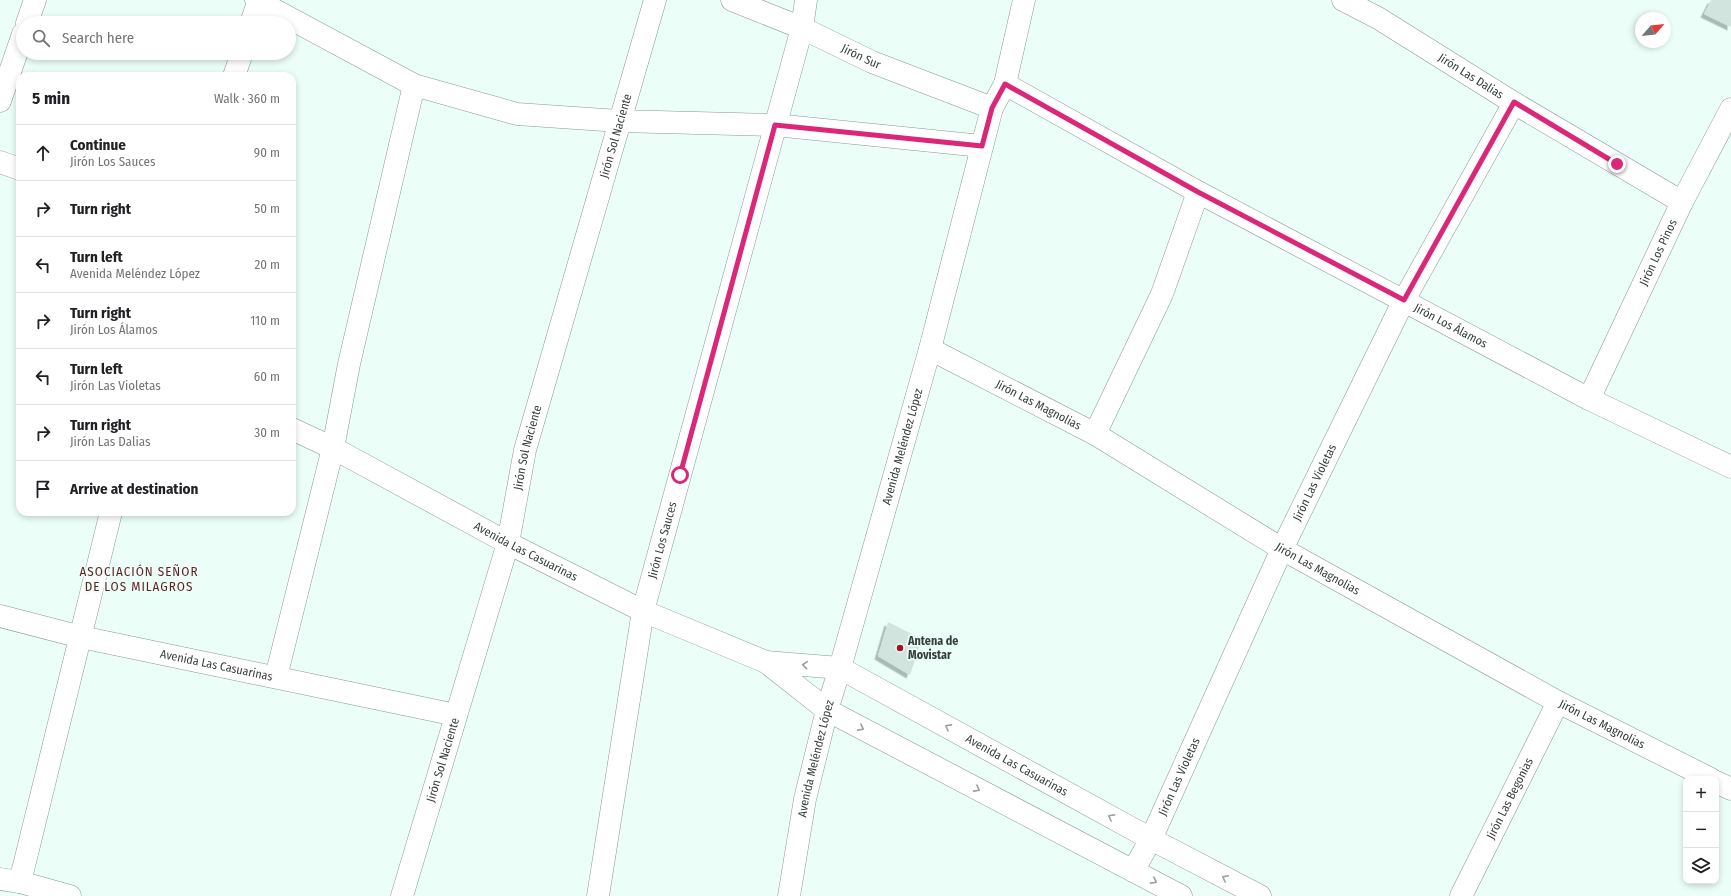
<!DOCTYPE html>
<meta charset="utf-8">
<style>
body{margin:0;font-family:"Fira Sans Condensed",sans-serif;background:#f2f2f2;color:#202124}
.controls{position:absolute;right:12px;bottom:12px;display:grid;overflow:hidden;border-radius:8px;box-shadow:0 2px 6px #0003}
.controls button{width:36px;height:36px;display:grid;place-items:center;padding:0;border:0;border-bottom:1px solid #e0e0e0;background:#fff;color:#202124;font:20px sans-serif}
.compass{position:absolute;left:1635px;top:12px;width:36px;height:36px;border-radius:50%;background:#fff;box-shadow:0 2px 6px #0003;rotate:62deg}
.stop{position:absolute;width:12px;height:12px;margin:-9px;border:3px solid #db2777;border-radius:50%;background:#fff}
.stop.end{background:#db2777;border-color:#fff;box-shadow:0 1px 4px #0008}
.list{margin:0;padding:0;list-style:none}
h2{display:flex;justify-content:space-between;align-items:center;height:52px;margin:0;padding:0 16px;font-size:17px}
h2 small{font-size:13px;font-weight:400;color:#757577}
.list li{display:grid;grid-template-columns:26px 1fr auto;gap:12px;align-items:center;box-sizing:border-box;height:56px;padding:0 16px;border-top:1px solid #e0e0e0}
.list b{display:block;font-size:15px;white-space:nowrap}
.list p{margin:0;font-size:13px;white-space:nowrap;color:#757577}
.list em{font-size:13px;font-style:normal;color:#757577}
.icon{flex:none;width:22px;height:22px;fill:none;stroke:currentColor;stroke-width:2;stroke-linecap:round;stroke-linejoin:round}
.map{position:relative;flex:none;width:1731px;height:896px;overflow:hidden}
.search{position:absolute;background:#fff;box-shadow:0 2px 6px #0003;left:16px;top:16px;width:280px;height:44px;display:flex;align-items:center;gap:10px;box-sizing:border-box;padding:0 14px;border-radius:22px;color:#757577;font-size:15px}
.panel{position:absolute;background:#fff;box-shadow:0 2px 6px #0003;left:16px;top:72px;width:280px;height:444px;border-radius:12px}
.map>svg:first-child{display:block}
.building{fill:#d2e4de;filter:url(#shadow)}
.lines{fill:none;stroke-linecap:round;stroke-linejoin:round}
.minor-casing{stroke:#889993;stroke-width:23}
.minor{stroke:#fff;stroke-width:22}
.oneway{stroke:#9b9f9e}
.route{stroke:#db2777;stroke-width:5}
.poi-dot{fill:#a71022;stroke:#ebfef8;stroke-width:1.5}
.labels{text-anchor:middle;stroke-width:3.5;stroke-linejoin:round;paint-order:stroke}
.street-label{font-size:12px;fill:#373f3c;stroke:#ebfef8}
.poi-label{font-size:12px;font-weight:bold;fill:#373f3c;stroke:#ebfef8;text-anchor:start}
.neighbourhood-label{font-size:13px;letter-spacing:1px;fill:#651f20;stroke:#ebfef8}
</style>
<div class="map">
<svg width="1731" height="896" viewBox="0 0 1731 896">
<defs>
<filter id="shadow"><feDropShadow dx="-3.5" dy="3.5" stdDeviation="0" flood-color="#0004"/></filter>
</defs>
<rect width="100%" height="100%" fill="#ebfef8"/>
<g class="building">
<polygon points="1711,0 1731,0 1731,27 1704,14"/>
<polygon points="888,622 922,639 910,675 878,656"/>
</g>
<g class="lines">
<defs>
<g id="minor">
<polyline points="256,0 414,85 517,114 619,121 775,125 982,146"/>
<path id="s1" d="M 732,0 L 802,28 L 872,62 L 992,108"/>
<path id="s2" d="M 1343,0 L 1378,18 L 1514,103 L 1682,202"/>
<polyline points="27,23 35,0"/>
<polyline points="251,23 259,0"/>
<polyline points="234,76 242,53"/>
<path id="s3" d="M 1005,84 L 1198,192 L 1589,399 L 1731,467"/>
<polyline points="0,101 23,34"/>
<polyline points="0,162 20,169"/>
<path id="s4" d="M 930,349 L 1095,434 L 1282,549 L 1558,702 L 1711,779"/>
<path id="s5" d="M 1589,399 L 1682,202 L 1731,109"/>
<path id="s6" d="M 292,429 L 333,448 L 508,543 L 643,611 L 766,662 L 827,710 L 1181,896"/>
<polyline points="1095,434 1162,294 1198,192"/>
<path id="s7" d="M 0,616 L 81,637 L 456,715"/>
<path id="s8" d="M 766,662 L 840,668 L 1151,839 L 1260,896"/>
<polyline points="276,677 333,448 349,364 414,85"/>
<polyline points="1716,782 1731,789"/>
<path id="s9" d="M 1133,871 L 1151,839 L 1282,549 L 1404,300 L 1514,103"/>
<polyline points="0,879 20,882 70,896"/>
<polyline points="20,882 111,512"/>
<path id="s10" d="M 402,896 L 508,543 L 525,450 L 655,0"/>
<path id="s11" d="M 598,896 L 643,611 L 802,28 L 806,0"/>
<path id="s12" d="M 789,896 L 805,799 L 827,710 L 840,668 L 930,349 L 992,108 L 1005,84 L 1024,0"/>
<path id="s13" d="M 1461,896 L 1558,702"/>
</g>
</defs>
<use href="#minor" class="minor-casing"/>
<use href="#minor" class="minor"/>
</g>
<defs><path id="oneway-chevron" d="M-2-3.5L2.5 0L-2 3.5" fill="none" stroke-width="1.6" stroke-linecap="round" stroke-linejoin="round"/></defs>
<g class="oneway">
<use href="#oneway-chevron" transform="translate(805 665) rotate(-175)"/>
<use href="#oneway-chevron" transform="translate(948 727) rotate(-151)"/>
<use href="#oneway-chevron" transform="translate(861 728) rotate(28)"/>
<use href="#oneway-chevron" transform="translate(977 789) rotate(28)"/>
<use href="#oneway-chevron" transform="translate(1111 817) rotate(-151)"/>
<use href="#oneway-chevron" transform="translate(1225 878) rotate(-153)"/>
<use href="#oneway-chevron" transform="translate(1154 881) rotate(28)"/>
</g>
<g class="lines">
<polyline class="route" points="680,475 775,125 982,146 992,108 1005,84 1198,192 1404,300 1514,102 1617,164"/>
</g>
<circle class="poi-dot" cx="900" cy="648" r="4"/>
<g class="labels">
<g class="street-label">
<text dy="4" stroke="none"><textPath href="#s1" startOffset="141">Jirón Sur</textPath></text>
<text dy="4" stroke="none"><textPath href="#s2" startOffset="149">Jirón Las Dalias</textPath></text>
<text dy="4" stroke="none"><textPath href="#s10" startOffset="790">Jirón Sol Naciente</textPath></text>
<text dy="4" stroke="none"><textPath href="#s5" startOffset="162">Jirón Los Pinos</textPath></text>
<text dy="4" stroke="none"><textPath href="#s3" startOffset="507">Jirón Los Álamos</textPath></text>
<text dy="4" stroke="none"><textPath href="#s4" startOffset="122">Jirón Las Magnolias</textPath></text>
<text dy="4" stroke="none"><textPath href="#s12" startOffset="464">Avenida Meléndez López</textPath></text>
<text dy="4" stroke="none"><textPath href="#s10" startOffset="466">Jirón Sol Naciente</textPath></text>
<text dy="4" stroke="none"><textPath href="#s9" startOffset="429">Jirón Las Violetas</textPath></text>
<text dy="4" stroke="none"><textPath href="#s11" startOffset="362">Jirón Los Sauces</textPath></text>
<text dy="4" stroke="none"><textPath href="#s6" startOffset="264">Avenida Las Casuarinas</textPath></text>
<text dy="4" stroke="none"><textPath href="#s4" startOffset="446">Jirón Las Magnolias</textPath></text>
<text dy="4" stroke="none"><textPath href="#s7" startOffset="222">Avenida Las Casuarinas</textPath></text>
<text dy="4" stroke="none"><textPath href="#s4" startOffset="770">Jirón Las Magnolias</textPath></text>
<text dy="4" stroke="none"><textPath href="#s12" startOffset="140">Avenida Meléndez López</textPath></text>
<text dy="4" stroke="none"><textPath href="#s10" startOffset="142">Jirón Sol Naciente</textPath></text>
<text dy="4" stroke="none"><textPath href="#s8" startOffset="276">Avenida Las Casuarinas</textPath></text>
<text dy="4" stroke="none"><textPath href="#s9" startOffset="105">Jirón Las Violetas</textPath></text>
<text dy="4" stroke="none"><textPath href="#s13" startOffset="109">Jirón Las Begonias</textPath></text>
</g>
<g class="poi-label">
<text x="908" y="645">Antena de<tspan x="908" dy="14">Movistar</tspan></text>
</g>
<g class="neighbourhood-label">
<text x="139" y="576">ASOCIACIÓN SEÑOR<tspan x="139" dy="15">DE LOS MILAGROS</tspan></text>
</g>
</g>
</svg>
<div class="controls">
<button>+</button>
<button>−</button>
<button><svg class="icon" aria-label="layers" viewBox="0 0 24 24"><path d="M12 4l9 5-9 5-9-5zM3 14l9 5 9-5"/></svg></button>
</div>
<svg class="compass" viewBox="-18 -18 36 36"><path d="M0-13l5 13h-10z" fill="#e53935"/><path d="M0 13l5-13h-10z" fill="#757577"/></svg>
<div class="stop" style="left:680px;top:475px"></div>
<div class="stop end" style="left:1617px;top:164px"></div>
<div class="search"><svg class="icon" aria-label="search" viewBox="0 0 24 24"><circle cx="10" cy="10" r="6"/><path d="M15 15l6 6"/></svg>Search here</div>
<section class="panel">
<h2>5 min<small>Walk · 360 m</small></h2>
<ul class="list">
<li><svg class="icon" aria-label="ahead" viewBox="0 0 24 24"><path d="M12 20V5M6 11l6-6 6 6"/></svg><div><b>Continue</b><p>Jirón Los Sauces</p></div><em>90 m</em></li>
<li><svg class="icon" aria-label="right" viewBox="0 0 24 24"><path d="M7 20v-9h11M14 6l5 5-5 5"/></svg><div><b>Turn right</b></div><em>50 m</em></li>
<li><svg class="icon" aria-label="left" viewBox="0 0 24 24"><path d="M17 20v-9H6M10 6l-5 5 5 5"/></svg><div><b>Turn left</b><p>Avenida Meléndez López</p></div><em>20 m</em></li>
<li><svg class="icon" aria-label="right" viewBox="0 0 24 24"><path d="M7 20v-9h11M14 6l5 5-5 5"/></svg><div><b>Turn right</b><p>Jirón Los Álamos</p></div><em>110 m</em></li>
<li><svg class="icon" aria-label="left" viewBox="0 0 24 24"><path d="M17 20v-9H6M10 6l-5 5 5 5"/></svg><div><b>Turn left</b><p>Jirón Las Violetas</p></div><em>60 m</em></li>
<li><svg class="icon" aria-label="right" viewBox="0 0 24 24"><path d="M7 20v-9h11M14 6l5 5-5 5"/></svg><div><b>Turn right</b><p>Jirón Las Dalias</p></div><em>30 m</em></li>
<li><svg class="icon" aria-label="arrive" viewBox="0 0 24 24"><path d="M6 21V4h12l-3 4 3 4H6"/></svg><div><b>Arrive at destination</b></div></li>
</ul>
</section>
</div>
